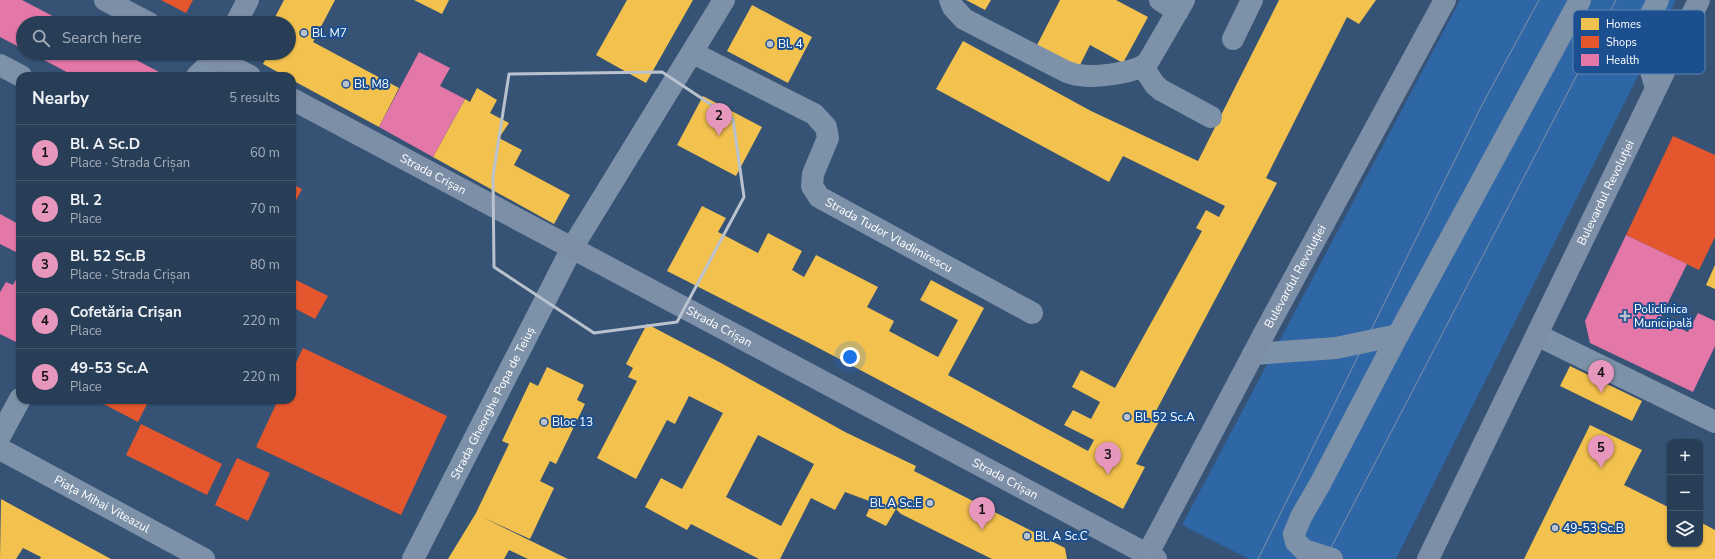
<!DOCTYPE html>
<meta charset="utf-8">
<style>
body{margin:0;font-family:"Nunito Sans",sans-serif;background:#344961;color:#f1f3f6}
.controls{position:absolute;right:12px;bottom:12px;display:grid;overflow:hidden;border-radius:8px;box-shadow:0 1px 3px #0004}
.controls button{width:36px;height:36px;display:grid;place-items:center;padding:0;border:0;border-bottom:1px solid #44576d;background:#283e57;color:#f1f3f6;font:20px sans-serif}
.you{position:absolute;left:850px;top:357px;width:14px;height:14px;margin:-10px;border:3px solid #fff;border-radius:50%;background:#1a73e8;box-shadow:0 0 0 6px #1a73e833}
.badge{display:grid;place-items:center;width:26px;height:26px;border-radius:50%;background:#e797bd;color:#111;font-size:13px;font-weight:700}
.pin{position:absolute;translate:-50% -33px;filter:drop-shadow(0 1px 2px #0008)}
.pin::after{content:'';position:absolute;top:21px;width:14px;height:12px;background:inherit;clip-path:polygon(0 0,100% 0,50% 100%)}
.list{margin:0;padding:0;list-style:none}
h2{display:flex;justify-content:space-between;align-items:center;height:52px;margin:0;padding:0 16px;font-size:17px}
h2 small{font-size:13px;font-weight:400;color:#a5aeba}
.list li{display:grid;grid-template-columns:26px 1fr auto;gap:12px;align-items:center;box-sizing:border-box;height:56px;padding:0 16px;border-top:1px solid #44576d}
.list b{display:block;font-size:15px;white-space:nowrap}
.list p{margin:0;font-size:13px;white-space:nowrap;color:#a5aeba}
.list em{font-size:13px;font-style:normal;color:#a5aeba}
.icon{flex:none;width:22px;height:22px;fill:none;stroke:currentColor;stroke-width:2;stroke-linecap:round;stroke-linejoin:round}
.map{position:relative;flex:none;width:1715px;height:559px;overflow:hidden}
.search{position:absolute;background:#283e57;box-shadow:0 1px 3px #0004;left:16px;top:16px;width:280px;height:44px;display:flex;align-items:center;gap:10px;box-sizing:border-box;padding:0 14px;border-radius:22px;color:#a5aeba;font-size:15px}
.panel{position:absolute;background:#283e57;box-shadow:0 1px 3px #0004;left:16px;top:72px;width:280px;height:332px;border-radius:12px}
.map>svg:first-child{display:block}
.green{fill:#2f66a5}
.homes{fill:#f2c14e;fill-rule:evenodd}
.shops{fill:#e4572e}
.health{fill:#e377a8}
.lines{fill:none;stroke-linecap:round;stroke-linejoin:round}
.minor{stroke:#7d92a8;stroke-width:22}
.major{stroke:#7d8ea7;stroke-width:22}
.tram{stroke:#7e92a7;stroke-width:1}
.marked{fill:none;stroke:#b9c2ce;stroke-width:3;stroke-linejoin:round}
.poi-dot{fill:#b9c2ce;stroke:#1b4f8f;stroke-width:1.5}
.labels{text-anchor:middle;stroke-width:4;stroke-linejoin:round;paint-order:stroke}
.poi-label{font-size:12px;fill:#fff;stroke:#1b4f8f;text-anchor:start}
.street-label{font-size:12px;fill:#fff;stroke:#1b4f8f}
.key{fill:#1b4f8f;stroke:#5f84b1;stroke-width:1}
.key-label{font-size:11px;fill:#fff}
</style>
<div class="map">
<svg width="1715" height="559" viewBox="0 0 1715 559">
<rect width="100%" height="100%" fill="#365274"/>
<polygon class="green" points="1460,0 1676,0 1396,559 1249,559 1182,525"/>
<g class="homes">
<polygon points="284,0 335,0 313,42 399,88 379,127 292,80 292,76 285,76 263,64 269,53 289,53 289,23 272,23"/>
<polygon points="414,0 449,0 442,14"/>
<polygon points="627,0 693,0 646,83 596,55"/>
<polygon points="966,0 991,0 985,10"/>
<polygon points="1060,0 1116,0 1148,17 1123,63 1090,45 1078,69 1036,47"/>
<polygon points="1279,0 1376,0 1359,24 1347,17 1266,178 1277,183 1156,411 1163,414 1136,464 1145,467 1123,509 811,344 667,271 702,206 726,218 718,232 758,253 768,233 802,251 792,270 804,277 816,255 878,287 867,307 894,321 889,331 938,357 958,320 920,300 931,280 984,308 948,375 1088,451 1094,440 1064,425 1073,410 1091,419 1100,402 1072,387 1081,370 1115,388 1202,231 1196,228 1206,210 1219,217 1225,206 1123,156 1109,182 936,89 963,41 1091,111 1198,161"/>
<polygon points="752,5 812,37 788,83 727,51"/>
<polygon points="477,88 497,100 490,113 509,123 499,138 522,150 514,165 570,195 554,224 433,157 465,99 470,102"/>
<polygon points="703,96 762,127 736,176 677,145"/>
<polygon points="1715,265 1715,289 1706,285"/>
<path d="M 647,324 L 721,363 L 845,432 L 916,466 L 914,471 L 922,475 L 1065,548 L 1067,559 L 992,559 L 901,514 L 896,509 L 886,526 L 866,516 L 872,502 L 845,492 L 835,510 L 811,498 L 780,559 L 759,559 L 691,524 L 687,530 L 645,507 L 661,478 L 682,489 L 723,413 L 689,396 L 675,424 L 667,420 L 636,479 L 597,458 L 637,381 L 628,377 L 633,368 L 626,364 ZM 758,435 L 814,464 L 781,526 L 726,497 Z"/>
<polygon points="1570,366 1642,401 1632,421 1560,386"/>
<polygon points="547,367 584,385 577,400 585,404 556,464 550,461 540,481 554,488 530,539 484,518 568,559 528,559 509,550 504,559 448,559 476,513 509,444 502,441 530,382 538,386"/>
<polygon points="1590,425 1642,450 1624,485 1670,508 1670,544 1700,544 1700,522 1715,530 1715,559 1524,559"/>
<polygon points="1,499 87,546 111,559 40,559 41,557 23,548 16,559 0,559"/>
</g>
<g class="shops">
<polygon points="161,0 193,0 186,13"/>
<polygon points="1673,136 1715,155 1715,237 1699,270 1626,235"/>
<polygon points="292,184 302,189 292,208"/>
<polygon points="292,278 328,296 315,319 292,307"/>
<polygon points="303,348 447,416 401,515 256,447 278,400 292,400 292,371"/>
<polygon points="96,400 149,400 138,422"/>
<polygon points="141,424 222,464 207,495 126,455"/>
<polygon points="237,458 270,473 248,521 215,505"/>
</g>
<g class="health">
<polygon points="0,0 22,0 66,23 23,23 23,49 0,37"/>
<polygon points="419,52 450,68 440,86 465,99 433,157 379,127"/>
<polygon points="31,53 123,53 161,73 159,76 74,76"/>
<polygon points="0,214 20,225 20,254 0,244"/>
<polygon points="1626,235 1687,264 1660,319 1688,332 1698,313 1715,321 1715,346 1693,392 1590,343 1585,321"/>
<polygon points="20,272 20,334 16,342 0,334 0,292 6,282 13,285"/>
</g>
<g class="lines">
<g class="minor">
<path d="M 950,0 L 953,7 L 964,19 L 1067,72 C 1071,73 1075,75 1079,75 C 1095,78 1137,73 1148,62 L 1184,0"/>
<polyline points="1160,0 1178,11"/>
<polyline points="1233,39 1252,0"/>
<path id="s1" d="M 693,53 L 814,114 L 826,127 L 828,138 L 813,174 L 812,186 L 819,197 L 1032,313"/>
<polyline points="0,65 21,76"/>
<polyline points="1143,67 1155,85 1161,90 1211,117"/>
<polyline points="197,76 216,58"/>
<path d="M 1656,88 C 1650,67 1640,42 1648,20 C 1651,13 1655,7 1658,0"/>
<polyline points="1537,335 1715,422"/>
<polyline points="1253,354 1336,348 1398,335"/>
<polyline points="0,436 20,399"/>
<path id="s2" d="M 0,449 L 204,559"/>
<path id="s3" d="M 413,559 L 572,248 L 724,0"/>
<polyline points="1332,559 1304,550 1296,542 1294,534 1301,517 1320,484 1398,335 1580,0"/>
</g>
<g class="major">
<polyline points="105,0 149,23"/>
<polyline points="236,23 248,0"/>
<polyline points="206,53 250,76"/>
<path id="s4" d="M 292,99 L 1156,559"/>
<path id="s5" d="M 1145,559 L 1266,330 L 1445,0"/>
<path id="s6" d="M 1428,559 L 1699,0"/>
</g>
<g class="tram">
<polyline points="1258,559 1482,105 1539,0"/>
<polyline points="1325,559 1616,0"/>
</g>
</g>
<path class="marked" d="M 662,72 L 733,119 L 744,197 L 677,322 L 594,333 L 494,267 L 493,176 L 509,74 Z"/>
<g class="poi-dot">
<circle cx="304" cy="33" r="4"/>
<circle cx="770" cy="44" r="4"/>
<circle cx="346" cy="84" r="4"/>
<path d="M1623 310h4v4h4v4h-4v4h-4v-4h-4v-4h4z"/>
<circle cx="1127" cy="417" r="4"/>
<circle cx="544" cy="422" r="4"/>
<circle cx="930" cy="503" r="4"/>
<circle cx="1555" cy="528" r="4"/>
<circle cx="1027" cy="536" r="4"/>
</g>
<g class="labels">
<g class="poi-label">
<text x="312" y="37">Bl. M7</text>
<text x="778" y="48">Bl. 4</text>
<text x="354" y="88">Bl. M8</text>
<text x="1634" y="313">Policlinica<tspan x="1634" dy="14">Municipală</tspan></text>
<text x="1135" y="421">Bl. 52 Sc.A</text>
<text x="552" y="426">Bloc 13</text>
<text x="922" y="507" text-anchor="end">Bl. A Sc.E</text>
<text x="1563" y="532">49-53 Sc.B</text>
<text x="1035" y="540">Bl. A Sc.C</text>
</g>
<g class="street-label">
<text dy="4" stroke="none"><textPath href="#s4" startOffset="160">Strada Crișan</textPath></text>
<text dy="4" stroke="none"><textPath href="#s6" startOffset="407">Bulevardul Revoluției</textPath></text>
<text dy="4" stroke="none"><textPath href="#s1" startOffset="308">Strada Tudor Vladimirescu</textPath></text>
<text dy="4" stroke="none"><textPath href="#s5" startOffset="320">Bulevardul Revoluției</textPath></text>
<text dy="4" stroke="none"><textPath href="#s4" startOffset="484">Strada Crișan</textPath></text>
<text dy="4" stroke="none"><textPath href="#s3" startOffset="175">Strada Gheorghe Popa de Teiuș</textPath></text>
<text dy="4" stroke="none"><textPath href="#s4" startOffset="808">Strada Crișan</textPath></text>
<text dy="4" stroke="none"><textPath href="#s2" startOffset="116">Piața Mihai Viteazul</textPath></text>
</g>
</g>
<rect x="1573" y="10" width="132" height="64" rx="6" class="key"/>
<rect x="1581" y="18" width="18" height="12" fill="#f2c14e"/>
<rect x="1581" y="36" width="18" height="12" fill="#e4572e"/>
<rect x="1581" y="54" width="18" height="12" fill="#e377a8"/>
<g class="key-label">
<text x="1606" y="28">Homes</text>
<text x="1606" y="46">Shops</text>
<text x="1606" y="64">Health</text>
</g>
</svg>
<div class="controls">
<button>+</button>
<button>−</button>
<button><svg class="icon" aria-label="layers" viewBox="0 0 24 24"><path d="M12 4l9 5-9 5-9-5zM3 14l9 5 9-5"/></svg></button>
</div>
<div class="you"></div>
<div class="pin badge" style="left:982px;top:530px">1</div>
<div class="pin badge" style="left:719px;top:136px">2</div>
<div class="pin badge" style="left:1108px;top:475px">3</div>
<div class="pin badge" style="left:1601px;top:393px">4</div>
<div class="pin badge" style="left:1601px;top:468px">5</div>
<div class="search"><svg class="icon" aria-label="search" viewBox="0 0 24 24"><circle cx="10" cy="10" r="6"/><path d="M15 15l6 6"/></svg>Search here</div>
<section class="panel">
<h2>Nearby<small>5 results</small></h2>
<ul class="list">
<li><span class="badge">1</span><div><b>Bl. A Sc.D</b><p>Place · Strada Crișan</p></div><em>60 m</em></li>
<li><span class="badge">2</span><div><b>Bl. 2</b><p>Place</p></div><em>70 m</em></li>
<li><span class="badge">3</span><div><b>Bl. 52 Sc.B</b><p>Place · Strada Crișan</p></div><em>80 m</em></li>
<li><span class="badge">4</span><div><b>Cofetăria Crișan</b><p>Place</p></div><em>220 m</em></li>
<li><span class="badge">5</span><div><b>49-53 Sc.A</b><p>Place</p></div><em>220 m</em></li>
</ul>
</section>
</div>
